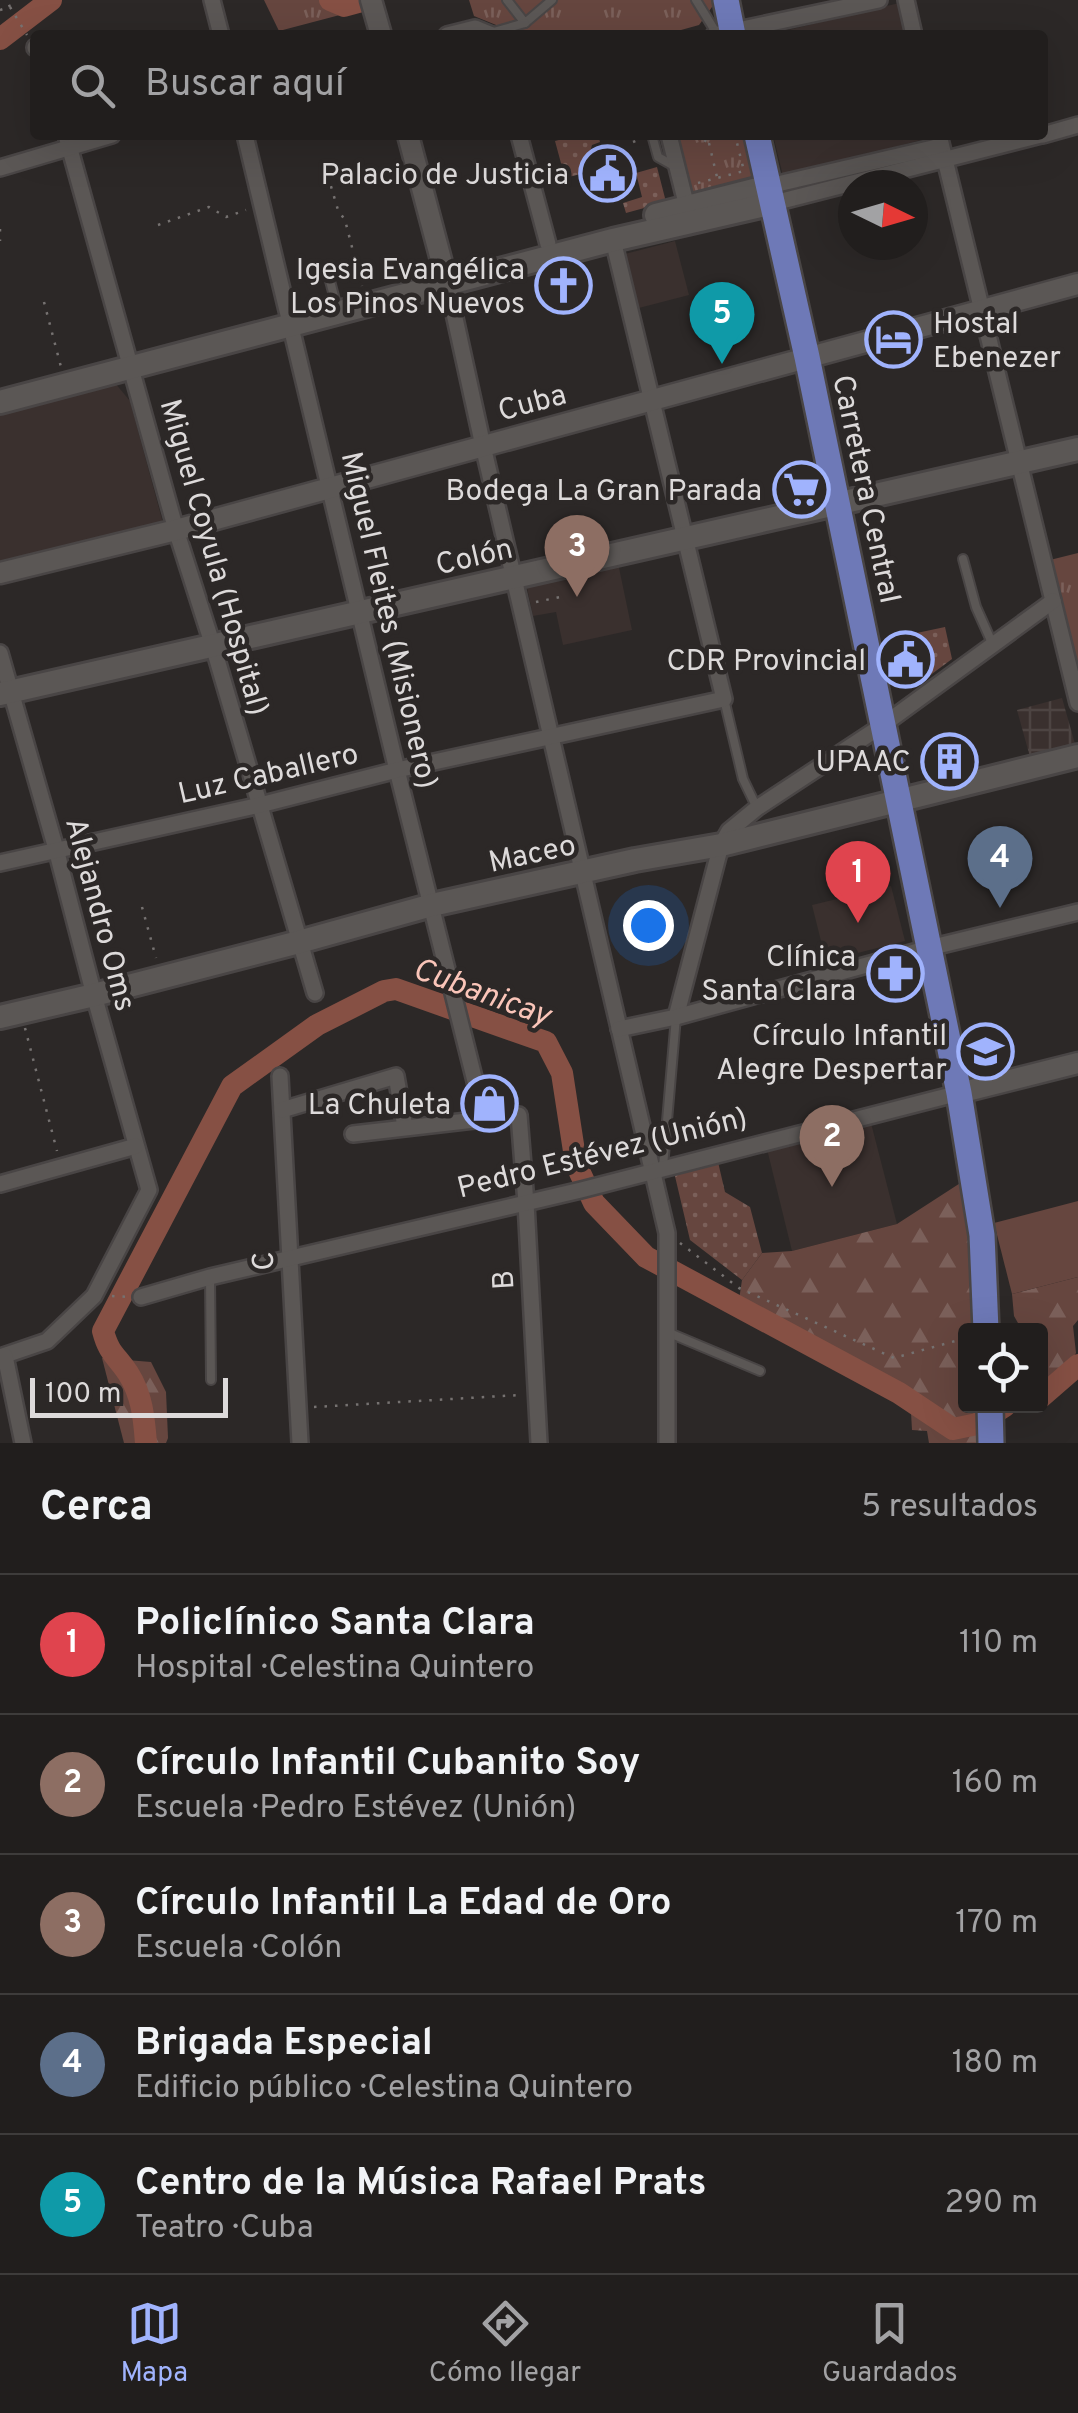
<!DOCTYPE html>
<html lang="es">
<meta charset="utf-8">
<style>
body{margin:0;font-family:Overpass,sans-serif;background:#292726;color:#f1f3f6}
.controls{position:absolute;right:30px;bottom:30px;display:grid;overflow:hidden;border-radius:10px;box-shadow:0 10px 40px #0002}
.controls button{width:90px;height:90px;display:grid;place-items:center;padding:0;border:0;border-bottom:2px solid #3e3c3b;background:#211e1d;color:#f1f3f6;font:50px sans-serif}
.compass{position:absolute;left:838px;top:170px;width:90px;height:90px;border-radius:50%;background:#211e1d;box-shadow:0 10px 40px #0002;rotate:95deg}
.scale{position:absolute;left:30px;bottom:25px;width:198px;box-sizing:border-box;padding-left:10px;border:5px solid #dddada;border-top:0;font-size:28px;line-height:35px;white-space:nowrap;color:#dddada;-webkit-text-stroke:8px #2c2827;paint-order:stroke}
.you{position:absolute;left:648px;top:925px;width:35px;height:35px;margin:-25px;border:8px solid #fff;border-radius:50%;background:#1a73e8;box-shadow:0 0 0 15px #1a73e833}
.badge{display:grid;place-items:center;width:65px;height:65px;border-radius:50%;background:#a0b3fd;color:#fff;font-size:32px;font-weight:700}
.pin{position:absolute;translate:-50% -82px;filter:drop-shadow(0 2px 5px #0008)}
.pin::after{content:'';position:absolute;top:52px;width:35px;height:30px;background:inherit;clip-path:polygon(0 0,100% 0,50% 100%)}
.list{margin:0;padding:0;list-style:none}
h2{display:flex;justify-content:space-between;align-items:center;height:130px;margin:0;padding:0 40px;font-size:42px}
h2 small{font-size:32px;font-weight:400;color:#a2a2a4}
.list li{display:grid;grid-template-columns:65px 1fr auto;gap:30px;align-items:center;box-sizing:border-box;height:140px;padding:0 40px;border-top:2px solid #3e3c3b}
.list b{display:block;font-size:38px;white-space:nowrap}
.list p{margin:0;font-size:32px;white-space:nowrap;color:#a2a2a4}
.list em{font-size:32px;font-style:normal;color:#a2a2a4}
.icon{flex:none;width:55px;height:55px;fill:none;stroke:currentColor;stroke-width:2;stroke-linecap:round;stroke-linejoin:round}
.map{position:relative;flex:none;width:1078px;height:1443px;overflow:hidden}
.search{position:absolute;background:#211e1d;box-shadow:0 10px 40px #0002;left:30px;right:30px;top:30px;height:110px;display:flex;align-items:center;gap:25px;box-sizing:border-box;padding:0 35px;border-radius:10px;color:#a2a2a4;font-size:38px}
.sheet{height:830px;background:#211e1d}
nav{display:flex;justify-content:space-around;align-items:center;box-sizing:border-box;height:140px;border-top:2px solid #3e3c3b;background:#211e1d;font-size:28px;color:#a2a2a4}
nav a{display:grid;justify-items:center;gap:5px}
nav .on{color:#a0b3fd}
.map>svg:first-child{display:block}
.built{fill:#3a302e}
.industrial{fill:url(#industrial-grid)}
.grass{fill:url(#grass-tufts)}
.forest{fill:url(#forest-firs)}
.garden{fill:url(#garden-dots)}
.pitch{fill:#66463f}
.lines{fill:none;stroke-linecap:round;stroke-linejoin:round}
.river{stroke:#865044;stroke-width:22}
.service-casing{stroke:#494545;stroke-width:12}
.minor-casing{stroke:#494545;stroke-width:20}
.tertiary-casing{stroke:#494545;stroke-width:25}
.secondary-casing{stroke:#494545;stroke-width:28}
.primary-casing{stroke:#494545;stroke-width:30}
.path{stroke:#767271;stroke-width:2.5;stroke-dasharray:2.5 8;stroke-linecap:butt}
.service{stroke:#5b5755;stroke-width:8}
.minor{stroke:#5b5755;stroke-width:15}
.tertiary{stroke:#5b5755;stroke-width:20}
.secondary{stroke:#5b5755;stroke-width:22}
.primary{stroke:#6e79b7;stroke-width:25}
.labels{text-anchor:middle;stroke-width:9;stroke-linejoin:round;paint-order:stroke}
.poi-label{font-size:30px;fill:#dddada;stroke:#2c2827;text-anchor:end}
.street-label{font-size:30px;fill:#dddada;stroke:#2c2827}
.water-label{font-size:32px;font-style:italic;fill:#fac5b9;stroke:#2c2827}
</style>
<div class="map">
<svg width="1078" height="1443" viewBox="0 0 1078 1443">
<defs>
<pattern id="industrial-grid" width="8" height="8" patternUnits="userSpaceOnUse" patternTransform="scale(2.5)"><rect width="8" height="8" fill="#3a302e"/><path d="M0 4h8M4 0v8" fill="none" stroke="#4d4442"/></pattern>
<pattern id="grass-tufts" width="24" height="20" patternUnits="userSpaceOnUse" patternTransform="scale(2.5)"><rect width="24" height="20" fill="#66463f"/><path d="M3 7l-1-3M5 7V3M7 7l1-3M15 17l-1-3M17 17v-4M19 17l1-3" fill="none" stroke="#7b605a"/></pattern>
<pattern id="forest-firs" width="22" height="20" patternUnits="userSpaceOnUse" patternTransform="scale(2.5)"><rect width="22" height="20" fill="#66463f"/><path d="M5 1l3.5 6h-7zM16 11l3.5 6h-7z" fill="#7b605a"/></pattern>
<pattern id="garden-dots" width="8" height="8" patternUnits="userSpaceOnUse" patternTransform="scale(2.5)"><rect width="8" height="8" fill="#66463f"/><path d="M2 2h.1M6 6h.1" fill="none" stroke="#7b605a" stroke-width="1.8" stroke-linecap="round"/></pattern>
</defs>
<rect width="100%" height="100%" fill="#2c2827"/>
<g class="built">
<polygon points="899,3 906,35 768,35"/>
<polygon points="773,135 928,135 929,138 783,176"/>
<polygon points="675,241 689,295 635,309 621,255"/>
<polygon points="110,377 130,401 163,523 0,567 0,408"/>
<polygon points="618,563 632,630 563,645 556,612 533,616 526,583"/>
<polygon points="891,886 905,941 826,961 812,905"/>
<polygon points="871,1123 897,1224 792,1251 767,1149"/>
</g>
<polygon class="industrial" points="1062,698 1075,744 1030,757 1017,710"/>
<g class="grass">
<polygon points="264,0 352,0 355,11 279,31"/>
<polygon points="469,0 717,0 699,25 663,35 508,35 506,29 474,16"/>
<polygon points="676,135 752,135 764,181 693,199"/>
<polygon points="1078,553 1078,684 1046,561"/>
</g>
<g class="forest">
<polygon points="965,1180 974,1330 966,1330 966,1406 978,1406 980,1443 929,1443 927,1431 912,1430 910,1394 739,1300 742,1280 762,1253 792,1251 897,1224"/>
<polygon points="1078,1277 1078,1320 1073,1326 1076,1353 1063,1371 1048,1379 1041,1374 1040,1330 1022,1330 1014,1316 1012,1294"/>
<polygon points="102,1358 151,1362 166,1392 168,1438 166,1443 124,1443"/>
</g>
<g class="garden">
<polygon points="578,135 598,135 600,142 592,145 590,152 595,156 604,155 607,167 565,178 555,141"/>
<polygon points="657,167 666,202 626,213 623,203 642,197 636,173"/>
<polygon points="945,627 952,659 921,682 912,634"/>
<polygon points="718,1162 725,1192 750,1207 762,1253 742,1280 690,1240 674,1172"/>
</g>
<polygon class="pitch" points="1078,1201 1078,1277 1012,1294 994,1223"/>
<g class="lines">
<g class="river">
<polyline points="330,0 344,6 366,0"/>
<polyline points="0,39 51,0"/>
<polyline points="1040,1398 1078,1365"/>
<path d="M 146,1443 C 144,1417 142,1395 128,1373 C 116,1355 109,1354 103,1331 L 232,1086 L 317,1025 L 384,991 L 396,989 L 546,1042 L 562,1073 L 576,1164 L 594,1203 L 646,1257 L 899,1393 L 953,1429 L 977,1424 L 1005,1406"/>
</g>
<defs>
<g id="service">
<polyline points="507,0 525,23 552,0"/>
<polyline points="696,0 717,34"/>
<polyline points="490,33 525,23"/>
<polyline points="652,135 658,157 674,166"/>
<polyline points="329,277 335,300"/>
<polyline points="963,559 976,607 993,645"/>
<polyline points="724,699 743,779 757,808"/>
<polyline points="663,1167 676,1017"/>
<polyline points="210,1277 211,1380"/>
<polyline points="667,1332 760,1371"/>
</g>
<g id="minor">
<polyline points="212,0 221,35"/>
<polyline points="906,0 914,35"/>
<polyline points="447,35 475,28 492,35"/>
<polyline points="714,35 879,0"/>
<polyline points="35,47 35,48"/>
<polyline points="66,135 176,530 213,646 315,993"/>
<polyline points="245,135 397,770 484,1117"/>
<polyline points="519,135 548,244"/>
<polyline points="669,135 687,207"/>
<polyline points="939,135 1078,703"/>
<polyline points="1043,135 1078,125"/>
<polyline points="0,168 112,135"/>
<polyline points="769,186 941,146"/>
<polyline points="774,203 1041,135"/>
<polyline points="446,277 483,446 667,1233 667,1443"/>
<polyline points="0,653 56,849 94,995 149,1190 94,1296 47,1341 0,1357"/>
<polyline points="0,863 260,805 397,770 724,699 613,240"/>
<polyline points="676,1017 721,845 729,831 757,808 883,725 1053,601"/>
<polyline points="619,1029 676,1017 929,948 1078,912"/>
<polyline points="280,1076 300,1443"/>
<polyline points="282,1110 396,1076 405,1127"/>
<polyline points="353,1134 519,1115 526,1203 539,1443"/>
<polyline points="0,1184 136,1146"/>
<polyline points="141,1297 210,1277 581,1190 959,1093"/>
<polyline points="5,1356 23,1443"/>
</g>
<g id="tertiary">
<polyline points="371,0 381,35"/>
<polyline points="408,135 444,271"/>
<polyline points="0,573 176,530 1078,284"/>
<polyline points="959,1093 1078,1063"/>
</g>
<g id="secondary">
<polyline points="656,215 769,186"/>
<polyline points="0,402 613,240 774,203"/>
<polyline points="0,694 1078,449"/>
<polyline points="0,1017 94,995 299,942 432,905 635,860 721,845 1078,756"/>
</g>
<g id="primary">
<polyline points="726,0 733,35"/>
<polyline points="757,135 807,357 959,1093 982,1235 986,1330"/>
<polyline points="990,1406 991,1443"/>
</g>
</defs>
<use href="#service" class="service-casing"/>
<use href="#minor" class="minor-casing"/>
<use href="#tertiary" class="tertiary-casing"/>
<use href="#secondary" class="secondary-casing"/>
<use href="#primary" class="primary-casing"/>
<g class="path">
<polyline points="10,7 27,35"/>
<polyline points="0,10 10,7 7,0"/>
<polyline points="695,135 709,143 713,135"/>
<polyline points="633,142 641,139"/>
<polyline points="709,143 717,177"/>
<polyline points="325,166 338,210 345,220 362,286"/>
<polyline points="698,183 744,171 735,135"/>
<polyline points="158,225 209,207 226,217 246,210"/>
<polyline points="0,229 0,241"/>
<polyline points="44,302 61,367"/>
<polyline points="536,602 565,596"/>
<polyline points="142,907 156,958"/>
<polyline points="25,1028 57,1151"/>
<polyline points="680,1243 739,1288 894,1358 966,1338"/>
<polyline points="112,1296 129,1297"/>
<polyline points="314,1407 520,1395"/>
</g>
<use href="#service" class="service"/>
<use href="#minor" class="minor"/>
<use href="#tertiary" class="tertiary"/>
<use href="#secondary" class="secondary"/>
<use href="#primary" class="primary"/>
</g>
<defs>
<symbol id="civic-ring" viewBox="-11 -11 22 22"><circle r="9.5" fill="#2c2827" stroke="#a0b3fd" stroke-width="1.5"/><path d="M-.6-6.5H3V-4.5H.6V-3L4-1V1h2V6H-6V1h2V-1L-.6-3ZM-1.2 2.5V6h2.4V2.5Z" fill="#a0b3fd"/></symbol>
<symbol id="church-ring" viewBox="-11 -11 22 22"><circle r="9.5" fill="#2c2827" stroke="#a0b3fd" stroke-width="1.5"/><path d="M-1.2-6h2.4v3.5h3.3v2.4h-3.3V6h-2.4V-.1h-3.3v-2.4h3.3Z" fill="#a0b3fd"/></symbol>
<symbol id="hotel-ring" viewBox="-11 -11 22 22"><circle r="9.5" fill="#2c2827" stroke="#a0b3fd" stroke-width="1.5"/><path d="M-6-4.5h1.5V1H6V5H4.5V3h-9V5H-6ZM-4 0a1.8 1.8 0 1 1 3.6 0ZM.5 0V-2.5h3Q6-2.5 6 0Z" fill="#a0b3fd"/></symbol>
<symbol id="supermarket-ring" viewBox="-11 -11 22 22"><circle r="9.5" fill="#2c2827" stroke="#a0b3fd" stroke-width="1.5"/><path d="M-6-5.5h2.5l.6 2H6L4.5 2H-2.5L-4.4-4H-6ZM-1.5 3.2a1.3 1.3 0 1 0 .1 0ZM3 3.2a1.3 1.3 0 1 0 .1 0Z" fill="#a0b3fd"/></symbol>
<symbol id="building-ring" viewBox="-11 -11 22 22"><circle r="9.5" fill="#2c2827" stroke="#a0b3fd" stroke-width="1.5"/><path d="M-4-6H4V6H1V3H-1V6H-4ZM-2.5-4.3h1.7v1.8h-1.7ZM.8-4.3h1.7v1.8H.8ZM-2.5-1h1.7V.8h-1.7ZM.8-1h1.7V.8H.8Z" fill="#a0b3fd"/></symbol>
<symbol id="pharmacy-ring" viewBox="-11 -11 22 22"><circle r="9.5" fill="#2c2827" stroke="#a0b3fd" stroke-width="1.5"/><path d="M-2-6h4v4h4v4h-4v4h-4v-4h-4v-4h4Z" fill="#a0b3fd"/></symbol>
<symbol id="school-ring" viewBox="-11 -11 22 22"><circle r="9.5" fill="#2c2827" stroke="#a0b3fd" stroke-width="1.5"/><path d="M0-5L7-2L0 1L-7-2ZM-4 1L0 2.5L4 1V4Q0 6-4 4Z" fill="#a0b3fd"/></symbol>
<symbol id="shop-ring" viewBox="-11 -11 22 22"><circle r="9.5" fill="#2c2827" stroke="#a0b3fd" stroke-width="1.5"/><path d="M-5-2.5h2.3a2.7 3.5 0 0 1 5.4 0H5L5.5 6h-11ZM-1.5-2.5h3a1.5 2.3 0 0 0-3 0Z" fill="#a0b3fd"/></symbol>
</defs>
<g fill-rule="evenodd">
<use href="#civic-ring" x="576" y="142" width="63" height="63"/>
<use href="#church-ring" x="532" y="254" width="63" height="63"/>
<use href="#hotel-ring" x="862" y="308" width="63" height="63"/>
<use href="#supermarket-ring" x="770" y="458" width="63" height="63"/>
<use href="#civic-ring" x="874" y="628" width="63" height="63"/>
<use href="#building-ring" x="918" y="730" width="63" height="63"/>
<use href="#pharmacy-ring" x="864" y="942" width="63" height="63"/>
<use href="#school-ring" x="954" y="1020" width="63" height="63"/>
<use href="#shop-ring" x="458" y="1072" width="63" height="63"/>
</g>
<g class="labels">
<g class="poi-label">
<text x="569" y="184">Palacio de Justicia</text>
<text x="525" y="279">Igesia Evangélica<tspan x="525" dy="34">Los Pinos Nuevos</tspan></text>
<text x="933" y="333" text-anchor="start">Hostal<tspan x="933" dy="34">Ebenezer</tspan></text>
<text x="762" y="500">Bodega La Gran Parada</text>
<text x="866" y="670">CDR Provincial</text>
<text x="911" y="771">UPAAC</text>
<text x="856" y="966">Clínica<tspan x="856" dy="34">Santa Clara</tspan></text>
<text x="947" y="1045">Círculo Infantil<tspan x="947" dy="34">Alegre Despertar</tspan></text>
<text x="451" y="1114">La Chuleta</text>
</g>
<g class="street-label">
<text transform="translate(532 402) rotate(-15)" y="10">Cuba</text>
<text transform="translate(867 489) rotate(78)" y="10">Carretera Central</text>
<text transform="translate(474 556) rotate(-13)" y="10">Colón</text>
<text transform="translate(215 557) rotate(74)" y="10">Miguel Coyula (Hospital)</text>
<text transform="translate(390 620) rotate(77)" y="10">Miguel Fleites (Misionero)</text>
<text transform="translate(268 773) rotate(-13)" y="10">Luz Caballero</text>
<text transform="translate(532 853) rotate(-12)" y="10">Maceo</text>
<text transform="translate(101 914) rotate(75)" y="10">Alejandro Oms</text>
<text transform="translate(602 1152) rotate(-14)" y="10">Pedro Estévez (Unión)</text>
<text transform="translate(263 1261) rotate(-93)" y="10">C</text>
<text transform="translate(503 1280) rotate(-93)" y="10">B</text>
</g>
<g class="water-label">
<text transform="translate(482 991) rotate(20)" y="11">Cubanicay</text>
</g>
</g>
</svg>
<div class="controls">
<button><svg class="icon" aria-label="locate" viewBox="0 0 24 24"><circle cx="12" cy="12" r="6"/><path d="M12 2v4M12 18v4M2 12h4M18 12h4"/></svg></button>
</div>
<svg class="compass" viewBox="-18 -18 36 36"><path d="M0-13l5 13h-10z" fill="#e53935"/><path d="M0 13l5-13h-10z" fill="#a2a2a4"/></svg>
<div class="scale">100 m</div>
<div class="you"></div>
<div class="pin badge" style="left:858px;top:923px;background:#e0444e">1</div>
<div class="pin badge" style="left:832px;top:1187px;background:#8d6e63">2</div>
<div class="pin badge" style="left:577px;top:597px;background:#8d6e63">3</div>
<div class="pin badge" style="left:1000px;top:908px;background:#5c6f8a">4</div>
<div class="pin badge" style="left:722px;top:364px;background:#0f9aa8">5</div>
<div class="search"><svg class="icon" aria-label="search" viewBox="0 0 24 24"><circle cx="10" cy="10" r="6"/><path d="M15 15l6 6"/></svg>Buscar aquí</div>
</div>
<section class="sheet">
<h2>Cerca<small>5 resultados</small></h2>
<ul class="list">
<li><span class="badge" style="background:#e0444e">1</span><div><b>Policlínico Santa Clara</b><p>Hospital · Celestina Quintero</p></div><em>110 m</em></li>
<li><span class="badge" style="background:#8d6e63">2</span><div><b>Círculo Infantil Cubanito Soy</b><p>Escuela · Pedro Estévez (Unión)</p></div><em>160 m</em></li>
<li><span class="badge" style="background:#8d6e63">3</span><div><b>Círculo Infantil La Edad de Oro</b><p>Escuela · Colón</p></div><em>170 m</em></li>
<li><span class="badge" style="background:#5c6f8a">4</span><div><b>Brigada Especial</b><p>Edificio público · Celestina Quintero</p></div><em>180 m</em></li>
<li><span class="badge" style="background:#0f9aa8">5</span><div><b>Centro de la Música Rafael Prats</b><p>Teatro · Cuba</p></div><em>290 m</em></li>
</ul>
</section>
<nav>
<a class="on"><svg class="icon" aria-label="map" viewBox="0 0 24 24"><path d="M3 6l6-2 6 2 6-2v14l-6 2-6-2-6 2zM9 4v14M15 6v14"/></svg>Mapa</a>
<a><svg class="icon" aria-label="directions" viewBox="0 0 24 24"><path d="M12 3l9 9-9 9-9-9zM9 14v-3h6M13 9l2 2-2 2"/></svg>Cómo llegar</a>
<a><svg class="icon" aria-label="saved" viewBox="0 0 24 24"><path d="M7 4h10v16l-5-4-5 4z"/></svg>Guardados</a>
</nav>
